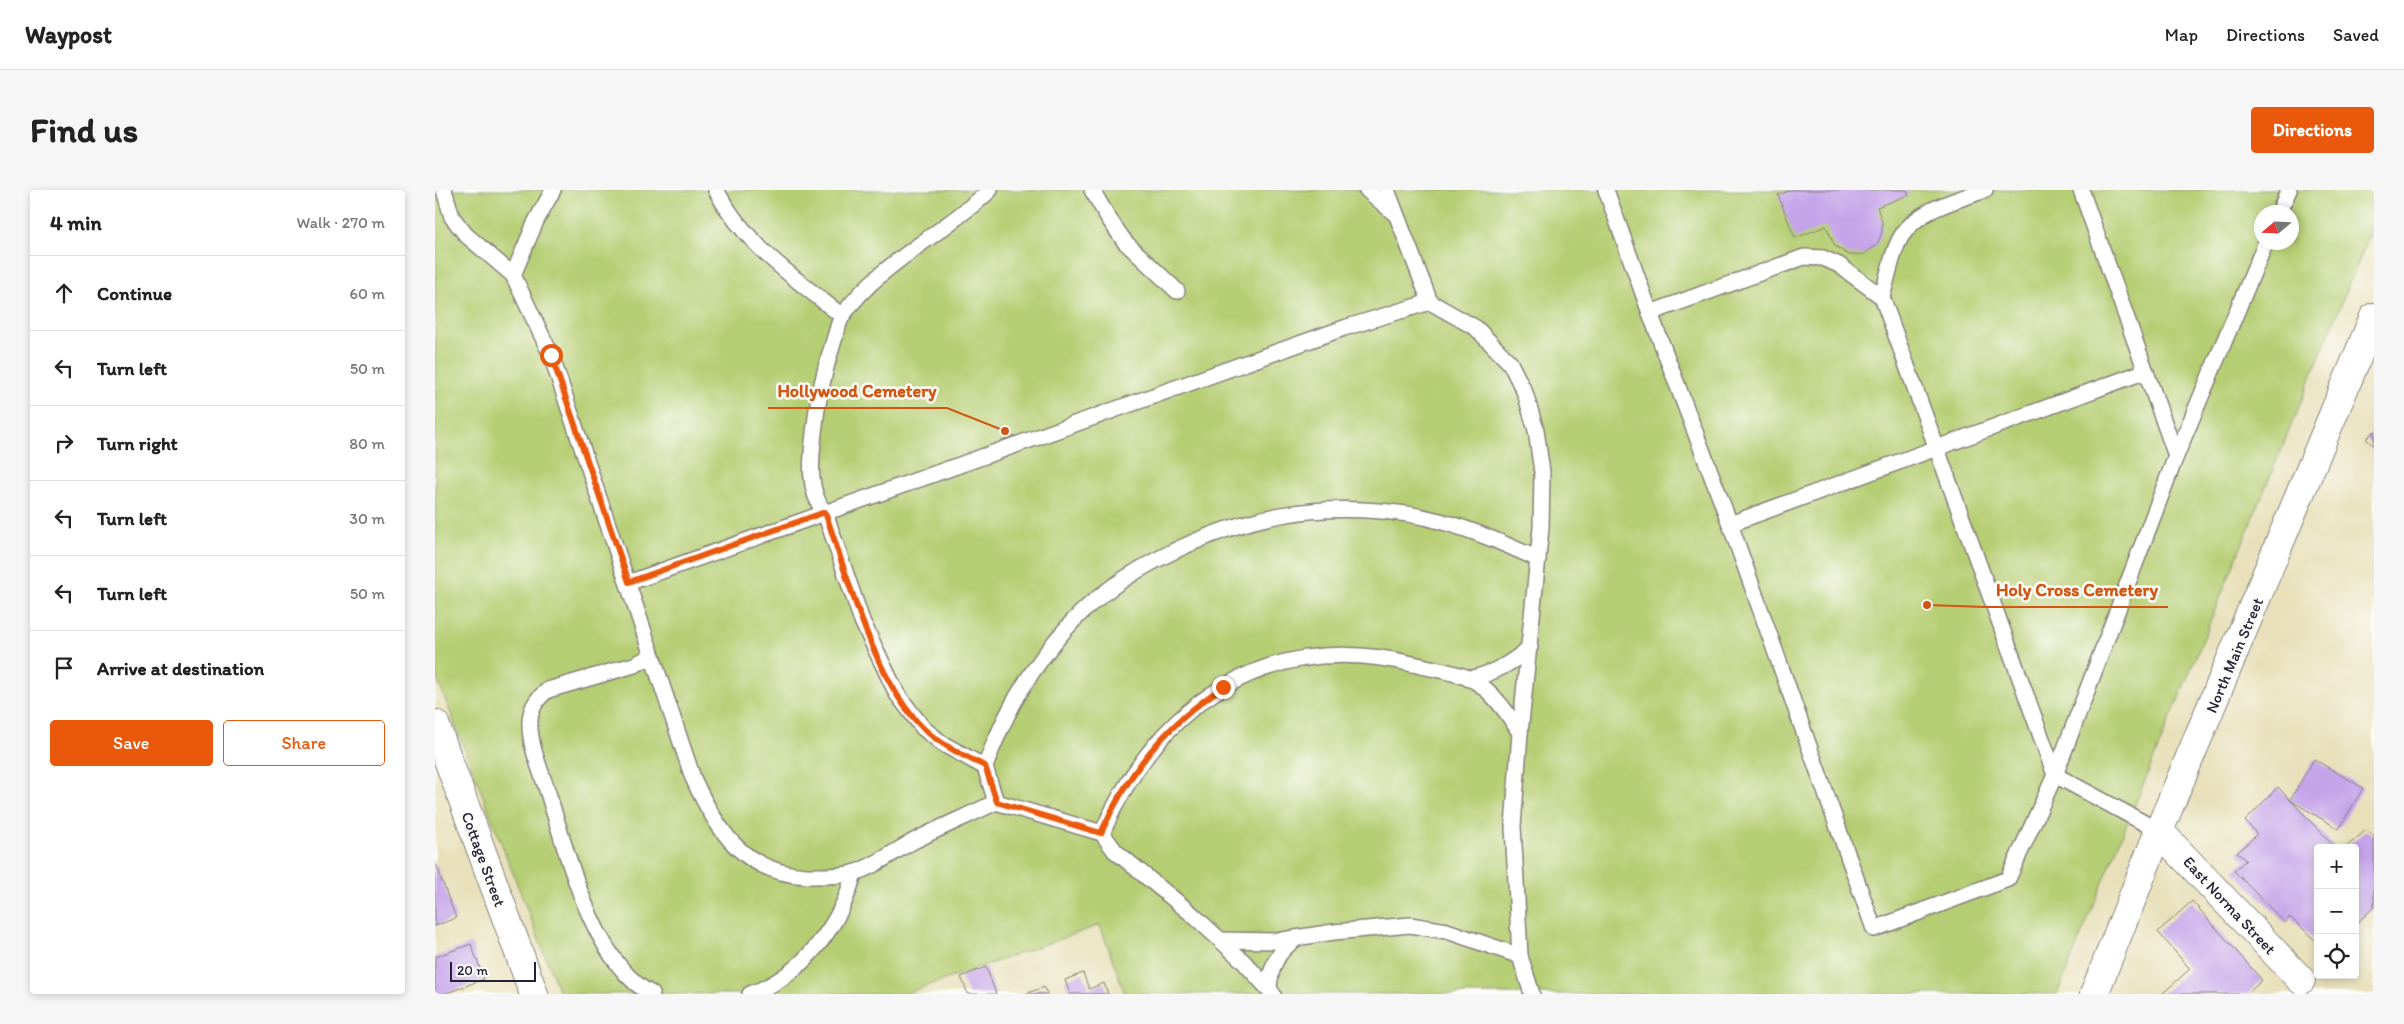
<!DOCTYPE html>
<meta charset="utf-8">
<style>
body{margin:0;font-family:Itim,sans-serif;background:#f6f6f6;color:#222}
.controls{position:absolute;right:15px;bottom:15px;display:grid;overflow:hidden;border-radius:5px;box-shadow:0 2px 8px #0003}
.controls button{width:45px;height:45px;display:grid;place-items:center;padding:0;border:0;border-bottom:1px solid #e0e0e0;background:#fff;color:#222;font:25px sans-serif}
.compass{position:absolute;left:1819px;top:15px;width:45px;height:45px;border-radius:50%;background:#fff;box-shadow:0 2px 8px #0003;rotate:251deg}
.scale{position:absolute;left:15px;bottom:12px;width:86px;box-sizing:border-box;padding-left:5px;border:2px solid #22223b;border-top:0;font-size:14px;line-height:18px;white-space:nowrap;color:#22223b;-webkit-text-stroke:4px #fdfcf7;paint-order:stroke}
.stop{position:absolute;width:15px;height:15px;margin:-11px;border:4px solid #ea580c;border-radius:50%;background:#fff}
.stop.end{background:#ea580c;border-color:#fff;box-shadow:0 1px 5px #0008}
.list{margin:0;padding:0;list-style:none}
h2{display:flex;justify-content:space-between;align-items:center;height:65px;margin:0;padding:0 20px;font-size:21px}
h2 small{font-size:16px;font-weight:400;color:#767676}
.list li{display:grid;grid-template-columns:32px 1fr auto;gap:15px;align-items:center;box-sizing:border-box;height:75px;padding:0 20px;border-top:1px solid #e0e0e0}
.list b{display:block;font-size:19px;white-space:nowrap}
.list em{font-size:16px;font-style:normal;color:#767676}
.actions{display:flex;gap:10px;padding:15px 20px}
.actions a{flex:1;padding:11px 0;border:1px solid #ea580c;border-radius:5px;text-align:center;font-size:18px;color:#ea580c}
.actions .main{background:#ea580c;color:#fff}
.icon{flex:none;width:28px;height:28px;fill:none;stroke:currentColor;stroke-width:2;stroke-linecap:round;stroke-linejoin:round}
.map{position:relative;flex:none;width:1939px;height:804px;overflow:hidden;border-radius:5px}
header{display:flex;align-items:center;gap:30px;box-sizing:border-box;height:70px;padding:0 25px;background:#fff;border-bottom:1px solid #e0e0e0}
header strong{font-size:24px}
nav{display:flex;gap:28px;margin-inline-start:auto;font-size:18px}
.intro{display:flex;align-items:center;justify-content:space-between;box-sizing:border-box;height:120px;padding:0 30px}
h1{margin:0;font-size:35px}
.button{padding:12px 22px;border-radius:5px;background:#ea580c;color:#fff;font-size:18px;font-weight:700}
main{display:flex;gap:30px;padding:0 30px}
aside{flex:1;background:#fff;border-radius:5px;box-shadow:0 2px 8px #0003}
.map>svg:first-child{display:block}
.green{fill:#b6ce73;stroke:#6c7857;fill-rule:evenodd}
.building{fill:#c4a3e9}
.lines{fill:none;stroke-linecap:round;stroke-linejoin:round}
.lane-casing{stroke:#85817a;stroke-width:18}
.street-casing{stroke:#85817a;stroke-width:30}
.secondary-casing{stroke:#85817a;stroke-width:30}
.lane{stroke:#fff;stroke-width:15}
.street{stroke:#fff;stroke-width:28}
.secondary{stroke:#fff;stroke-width:28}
.route{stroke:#ea580c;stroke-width:6}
.labels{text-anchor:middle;stroke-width:5;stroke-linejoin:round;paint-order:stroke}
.street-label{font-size:16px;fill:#22223b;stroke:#fdfcf7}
.leader{fill:none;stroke:#d45411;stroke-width:2}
.callout-dot{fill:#d45411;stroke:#fdfcf7;stroke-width:2}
.callout-label{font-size:18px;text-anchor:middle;font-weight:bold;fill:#d45411;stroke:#fdfcf7;stroke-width:5;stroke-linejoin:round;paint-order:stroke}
</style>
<header>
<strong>Waypost</strong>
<nav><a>Map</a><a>Directions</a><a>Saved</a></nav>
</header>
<div class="intro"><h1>Find us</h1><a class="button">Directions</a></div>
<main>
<aside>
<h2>4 min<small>Walk · 270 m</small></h2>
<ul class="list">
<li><svg class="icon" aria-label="ahead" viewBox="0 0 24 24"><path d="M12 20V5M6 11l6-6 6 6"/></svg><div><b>Continue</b></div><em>60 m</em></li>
<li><svg class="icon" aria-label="left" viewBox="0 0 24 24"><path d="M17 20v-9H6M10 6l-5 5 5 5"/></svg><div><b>Turn left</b></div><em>50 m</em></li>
<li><svg class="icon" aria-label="right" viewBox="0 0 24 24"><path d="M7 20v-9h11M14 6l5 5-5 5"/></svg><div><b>Turn right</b></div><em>80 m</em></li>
<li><svg class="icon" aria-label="left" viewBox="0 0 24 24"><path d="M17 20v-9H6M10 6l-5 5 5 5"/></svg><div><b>Turn left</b></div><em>30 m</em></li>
<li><svg class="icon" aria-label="left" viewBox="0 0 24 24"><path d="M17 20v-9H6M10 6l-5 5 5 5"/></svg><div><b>Turn left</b></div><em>50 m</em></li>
<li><svg class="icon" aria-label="arrive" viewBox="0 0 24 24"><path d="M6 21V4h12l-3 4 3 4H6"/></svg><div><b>Arrive at destination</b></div></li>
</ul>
<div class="actions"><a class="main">Save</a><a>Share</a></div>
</aside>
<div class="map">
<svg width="1939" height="804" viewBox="0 0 1939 804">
<rect width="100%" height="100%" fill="#fdfcf7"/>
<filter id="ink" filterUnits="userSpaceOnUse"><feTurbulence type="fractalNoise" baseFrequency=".02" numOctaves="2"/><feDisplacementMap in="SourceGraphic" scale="10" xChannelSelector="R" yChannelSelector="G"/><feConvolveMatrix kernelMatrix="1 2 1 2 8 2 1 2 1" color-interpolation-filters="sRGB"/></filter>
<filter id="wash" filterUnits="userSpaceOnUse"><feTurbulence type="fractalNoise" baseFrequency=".0096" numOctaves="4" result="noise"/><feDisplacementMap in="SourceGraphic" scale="20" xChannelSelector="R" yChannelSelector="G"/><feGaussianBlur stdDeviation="1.12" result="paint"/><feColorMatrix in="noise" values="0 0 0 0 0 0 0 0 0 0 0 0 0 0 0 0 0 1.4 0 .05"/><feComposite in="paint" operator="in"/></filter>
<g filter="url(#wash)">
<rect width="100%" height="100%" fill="#e8e0ba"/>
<path class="green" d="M 0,0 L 1939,0 L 1939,34 L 1622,804 L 690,804 L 665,735 L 469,804 L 125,804 L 0,483 ZM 1826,22 L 1856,22 L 1856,52 L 1826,52 Z"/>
<g id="blocks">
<g class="building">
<polygon points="1356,0 1472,0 1474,5 1442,17 1447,32 1447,43 1441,56 1429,64 1414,65 1400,56 1391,36 1360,48 1343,5"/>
<polygon points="1939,241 1939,256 1931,249"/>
<polygon points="1879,569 1928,598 1904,639 1855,610"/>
<polygon points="1843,597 1901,658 1883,658 1883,753 1855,727 1850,733 1799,681 1811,670 1802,663 1822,644 1810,631"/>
<polygon points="1931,640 1939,646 1939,717 1920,735 1920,658 1910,658"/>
<polygon points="0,672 21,728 0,736"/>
<polygon points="1757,711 1827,790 1812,804 1727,804 1755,779 1723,742"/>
<polygon points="36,754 49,789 9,804 0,804 0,767"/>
<polygon points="551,777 561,804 533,804 526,787"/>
<polygon points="648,783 654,799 669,793 673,804 635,804 630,790"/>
<polygon points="609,797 612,804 590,804"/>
</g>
</g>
</g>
<g filter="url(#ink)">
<use href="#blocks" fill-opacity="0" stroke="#85817a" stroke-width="1"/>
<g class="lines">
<defs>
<g id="lane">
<path d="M 9,0 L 17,27 L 31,45 L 78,85 L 116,165 L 258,588 C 282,641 309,683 372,686 C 387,686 403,687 418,683 C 437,678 457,663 475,653 C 503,638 533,626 561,612 L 667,643 L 680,661 L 758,725 L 808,771 L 838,804"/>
<path d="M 281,0 C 309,54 361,89 407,126"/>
<polyline points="657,0 674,29 690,52 742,101"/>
<polyline points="932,0 959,23"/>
<polyline points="952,0 995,112 1041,138 1075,173 1090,203 1101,240 1107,282 1106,338 1085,543 1078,636 1085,766 1097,804"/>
<polyline points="1171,0 1215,123 1295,334 1439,739 1573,689 1620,585 1741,266 1831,52"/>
<polyline points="1646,0 1741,266"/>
<polyline points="1844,22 1854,0"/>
<polyline points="78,85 101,31 118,0"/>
<path d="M 1447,107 C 1452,90 1455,72 1462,55 C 1476,20 1518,12 1550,0"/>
<polyline points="1215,123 1369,67 1388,68 1404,75 1447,107 1620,585 1724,641"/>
<polyline points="1295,334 1711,181"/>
<polyline points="193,393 909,138 995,112"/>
<path d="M 1034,489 C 1059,483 1076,474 1095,457"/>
<path d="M 550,577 L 508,554 L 488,538 L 462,504 L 427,431 L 390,323 C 372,301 376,269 379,243 C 382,210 389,181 399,150 C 402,142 403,132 408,125 C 442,75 511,42 555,0"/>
<path d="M 561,612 L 550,577 C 569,523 598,474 637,432 C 685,380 778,337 846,325 C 895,316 961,318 1008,332 C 1041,341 1072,355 1103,369"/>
<path d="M 667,643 C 725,510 836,438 982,475 C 999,479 1018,482 1034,488 C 1056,498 1073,523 1085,543"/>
<polyline points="786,750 841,751 899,742 975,735 1012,741 1085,766"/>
<path d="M 834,799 C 835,778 842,761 861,749"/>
<path d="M 217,804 C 159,775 132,663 114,606 C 107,583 94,556 95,532 C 95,518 102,508 113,500 L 199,475 L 217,466"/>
<path d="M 315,804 C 367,786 406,735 419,683"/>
</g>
<polyline id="street" points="1724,641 1866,790"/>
<g id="secondary">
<polyline points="0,534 99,804"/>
<polyline points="1659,804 1724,641 1939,127"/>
</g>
</defs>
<use href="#lane" class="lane-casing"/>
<use href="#street" class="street-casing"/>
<use href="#secondary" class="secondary-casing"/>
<use href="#lane" class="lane"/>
<use href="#street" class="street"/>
<use href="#secondary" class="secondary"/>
</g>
</g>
<g class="lines" filter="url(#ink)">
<path class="route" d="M 116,165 L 194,392 L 390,322 C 412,385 440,493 489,539 C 506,555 528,566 550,576 L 562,612 L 666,643 C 694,580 731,535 788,497"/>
</g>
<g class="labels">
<g class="street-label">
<text transform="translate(1799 465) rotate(-67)" y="6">North Main Street</text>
<text transform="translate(49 669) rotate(70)" y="6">Cottage Street</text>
<text transform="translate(1795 715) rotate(47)" y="6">East Norma Street</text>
</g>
</g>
<path class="leader" d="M570 241L512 218H333M1492 415L1551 417H1733"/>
<g class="callout-dot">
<circle cx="570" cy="241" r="5"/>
<circle cx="1492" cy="415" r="5"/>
</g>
<g class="callout-label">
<text x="422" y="207">Hollywood Cemetery</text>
<text x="1642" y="406">Holy Cross Cemetery</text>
</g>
</svg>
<div class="controls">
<button>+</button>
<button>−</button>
<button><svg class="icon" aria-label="locate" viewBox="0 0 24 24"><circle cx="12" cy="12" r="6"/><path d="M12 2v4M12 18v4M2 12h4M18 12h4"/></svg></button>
</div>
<svg class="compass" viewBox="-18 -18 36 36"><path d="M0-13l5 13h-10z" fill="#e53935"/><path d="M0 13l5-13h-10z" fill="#767676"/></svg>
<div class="scale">20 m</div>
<div class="stop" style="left:116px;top:165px"></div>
<div class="stop end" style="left:788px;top:497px"></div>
</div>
</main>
